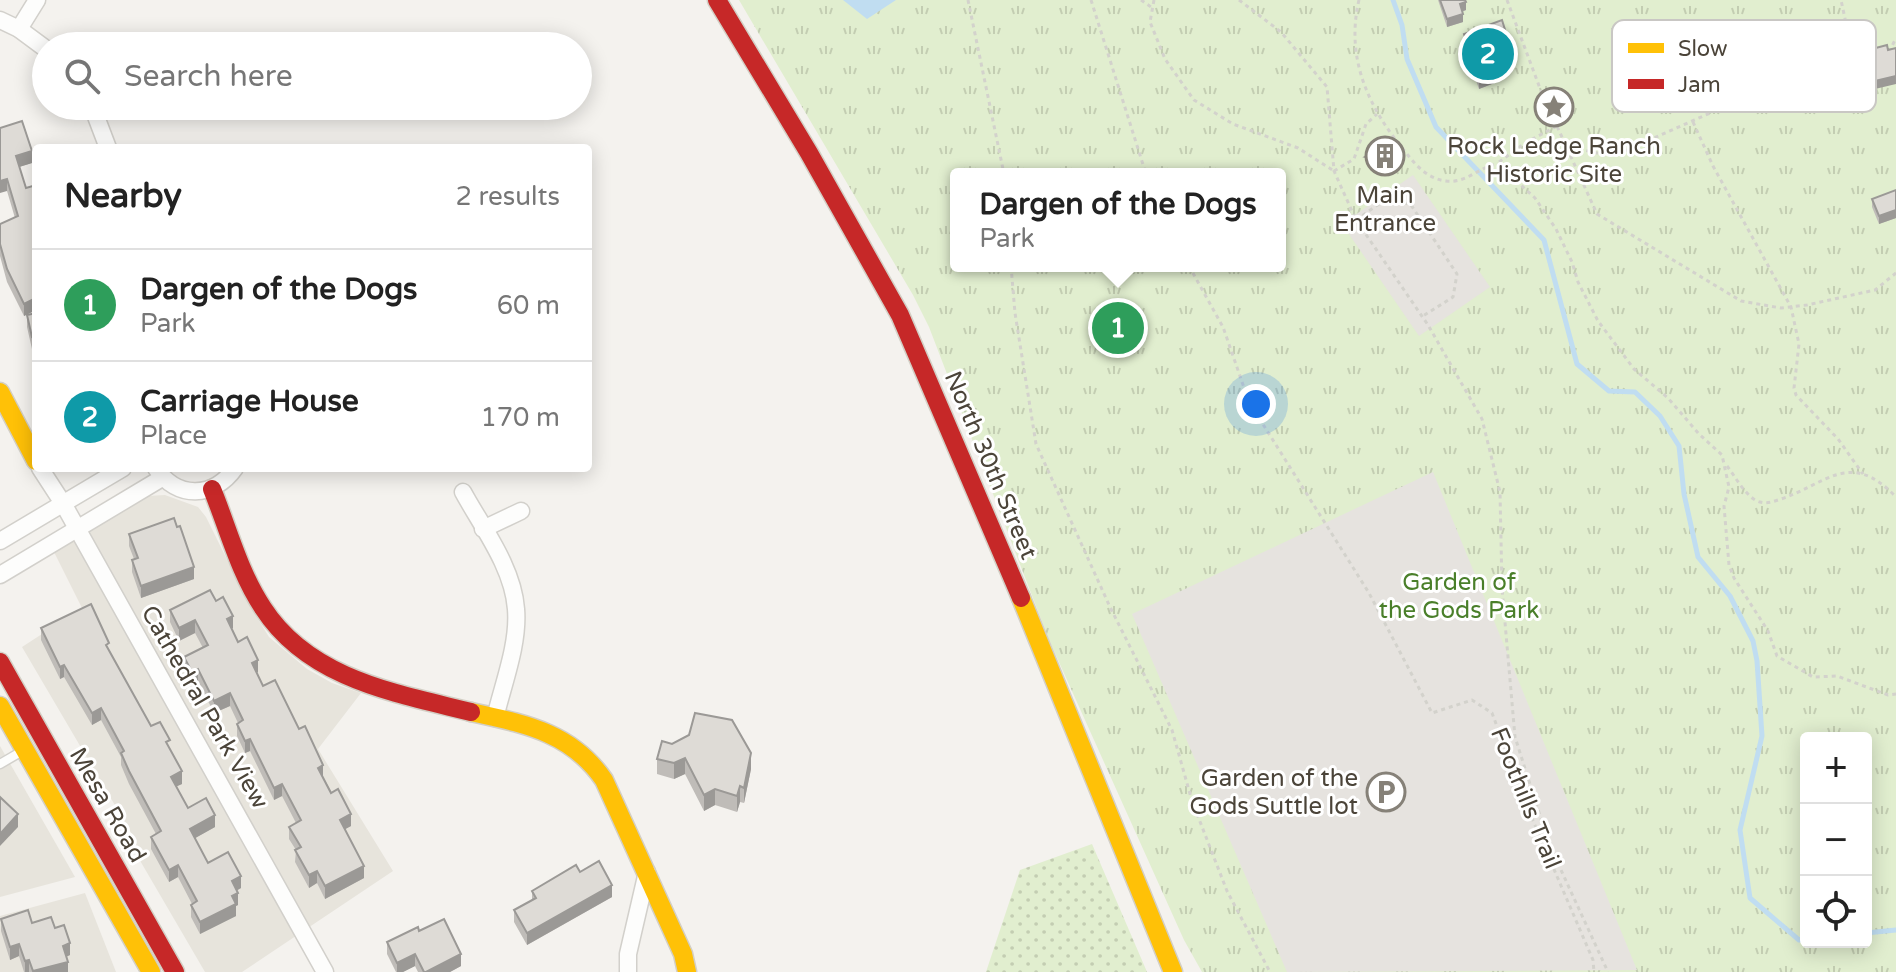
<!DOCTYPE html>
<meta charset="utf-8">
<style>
body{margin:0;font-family:"Varela Round",sans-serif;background:#f6f6f6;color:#222}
.controls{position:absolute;right:24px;bottom:24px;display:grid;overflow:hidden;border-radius:8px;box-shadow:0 4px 20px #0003}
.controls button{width:72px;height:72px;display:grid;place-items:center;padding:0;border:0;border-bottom:2px solid #e0e0e0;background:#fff;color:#222;font:40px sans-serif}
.you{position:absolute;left:1256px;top:404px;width:28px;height:28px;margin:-20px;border:6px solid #fff;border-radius:50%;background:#1a73e8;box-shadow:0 0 0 12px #1a73e833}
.badge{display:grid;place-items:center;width:52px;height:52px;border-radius:50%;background:#0f766e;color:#fff;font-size:26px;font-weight:700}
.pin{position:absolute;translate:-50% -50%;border:4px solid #fff;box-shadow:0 2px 8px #0006}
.popup{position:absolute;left:950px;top:168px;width:336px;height:104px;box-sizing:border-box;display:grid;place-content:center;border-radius:8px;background:#fff;filter:drop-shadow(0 2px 6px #0005);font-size:26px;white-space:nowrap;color:#767676}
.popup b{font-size:30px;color:#222}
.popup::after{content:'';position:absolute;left:50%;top:100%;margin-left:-16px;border:16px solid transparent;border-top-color:#fff}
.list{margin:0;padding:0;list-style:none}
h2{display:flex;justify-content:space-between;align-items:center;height:104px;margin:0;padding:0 32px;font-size:34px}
h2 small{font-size:26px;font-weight:400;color:#767676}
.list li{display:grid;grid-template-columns:52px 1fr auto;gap:24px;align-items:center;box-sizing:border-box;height:112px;padding:0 32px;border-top:2px solid #e0e0e0}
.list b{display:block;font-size:30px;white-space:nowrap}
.list p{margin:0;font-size:26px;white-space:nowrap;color:#767676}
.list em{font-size:26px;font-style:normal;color:#767676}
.icon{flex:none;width:44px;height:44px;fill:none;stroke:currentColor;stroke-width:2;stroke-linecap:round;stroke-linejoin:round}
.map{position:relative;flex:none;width:1896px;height:972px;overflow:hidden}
.search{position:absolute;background:#fff;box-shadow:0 4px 20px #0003;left:32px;top:32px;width:560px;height:88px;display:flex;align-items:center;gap:20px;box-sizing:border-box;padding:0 28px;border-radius:44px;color:#767676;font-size:30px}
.panel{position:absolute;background:#fff;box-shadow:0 4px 20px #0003;left:32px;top:144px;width:560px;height:328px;border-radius:8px}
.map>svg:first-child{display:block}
.residential{fill:#e7e4dc}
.grass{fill:url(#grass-dots)}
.park{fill:url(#park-tufts);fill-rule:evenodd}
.parking{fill:#e6e3df}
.water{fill:url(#water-ripples)}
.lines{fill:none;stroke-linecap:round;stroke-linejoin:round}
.stream{stroke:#c0ddf1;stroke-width:5}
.lane-casing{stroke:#d2d0cb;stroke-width:11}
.street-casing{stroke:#d2d0cb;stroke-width:19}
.slow-casing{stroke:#d3cfc5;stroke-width:21}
.jam-casing{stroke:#d3cfc5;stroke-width:21}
.path{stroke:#d3d2cc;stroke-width:3;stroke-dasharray:4 4;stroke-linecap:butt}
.lane{stroke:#fdfdfc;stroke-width:8}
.street{stroke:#fdfdfc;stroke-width:16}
.slow{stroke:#ffc107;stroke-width:18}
.jam{stroke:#c62828;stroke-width:18}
.wall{fill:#bfbcb8}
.shaded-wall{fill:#9b9996}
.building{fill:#dedbd6;stroke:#9b9996;stroke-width:2}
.labels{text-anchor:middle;stroke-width:6;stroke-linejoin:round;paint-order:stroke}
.poi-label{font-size:24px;fill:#4b4439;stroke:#fff}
.street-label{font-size:24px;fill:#4b4439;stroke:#fff}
.park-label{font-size:24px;fill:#4a7f2a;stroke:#fff}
.key{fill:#fff;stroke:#c9c7c4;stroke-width:2}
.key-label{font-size:22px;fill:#4b4439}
</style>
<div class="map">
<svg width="1896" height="972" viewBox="0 0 1896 972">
<defs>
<pattern id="grass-dots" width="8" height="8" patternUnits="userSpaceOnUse" patternTransform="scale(2)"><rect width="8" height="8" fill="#e1eecf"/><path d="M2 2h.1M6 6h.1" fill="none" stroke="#c3cdb2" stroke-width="1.8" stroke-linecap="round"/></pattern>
<pattern id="park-tufts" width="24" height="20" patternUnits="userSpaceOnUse" patternTransform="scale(2)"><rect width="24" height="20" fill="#e1eecf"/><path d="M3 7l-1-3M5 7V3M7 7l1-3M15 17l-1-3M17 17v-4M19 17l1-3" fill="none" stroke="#c3cdb2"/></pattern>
<pattern id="water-ripples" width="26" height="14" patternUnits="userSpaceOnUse" patternTransform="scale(2)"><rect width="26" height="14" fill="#c0ddf1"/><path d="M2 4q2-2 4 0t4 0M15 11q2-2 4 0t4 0" fill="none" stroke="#a6bfcf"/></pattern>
</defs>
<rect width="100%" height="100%" fill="#f4f2ee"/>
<g class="residential">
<polygon points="165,495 198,507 206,517 251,608 269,637 307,669 332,683 361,693 318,749 393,871 242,972 205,972 128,840 133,836 22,647 82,608 53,550 147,496"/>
<polygon points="0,746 75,877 0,897"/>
<polygon points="85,893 116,972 0,972 0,916"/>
</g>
<polygon class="grass" points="1092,844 1147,972 986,972 1020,870"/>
<path class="park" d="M 739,0 L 1896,0 L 1896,972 L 1202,972 L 1184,940 L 1049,640 L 929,327 L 913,295 ZM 956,174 L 1280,174 L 1280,266 L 956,266 ZM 1806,738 L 1866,738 L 1866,942 L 1806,942 Z"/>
<g class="parking">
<polygon points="1413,175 1490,287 1419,336 1342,224"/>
<polygon points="1433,472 1637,970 1287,972 1132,614"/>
</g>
<polygon class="water" points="843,0 896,0 867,19"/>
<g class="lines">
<g class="stream">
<polyline points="1393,0 1402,25 1407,59 1436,127 1544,240 1577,364 1609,391 1635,392 1660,416 1679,446 1684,494 1698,557 1730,596 1753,641 1757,661 1762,736 1740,830 1750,898 1799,940 1806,939"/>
<polyline points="1866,933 1896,930"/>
</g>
<defs>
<polyline id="lane" points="0,764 24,750"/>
<g id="street">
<polyline points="0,20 19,29 46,49"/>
<polyline points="19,29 37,0"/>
<polyline points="92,106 108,148"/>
<polyline points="40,468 64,505 325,972"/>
<path d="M 156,468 C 177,500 214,498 235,468"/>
<path d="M 463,492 C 482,527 513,567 516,609 C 519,644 503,684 495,718"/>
<polyline points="483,529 521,511"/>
<polyline points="0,541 123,468"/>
<polyline points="0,575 162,478"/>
<polyline points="628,972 628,954 647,872"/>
</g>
<g id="slow">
<polyline points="0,392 36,461"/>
<polyline points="1021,598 1173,972"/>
<polyline points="0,706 151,972"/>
<path d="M 471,712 C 525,724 571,732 604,780 L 683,954 L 687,972"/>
</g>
<g id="jam">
<polyline points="717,0 809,153 900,315 1021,598"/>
<path d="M 212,489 C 228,528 239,572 263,608 C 309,679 395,693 471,712"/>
<polyline points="0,662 175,972"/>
</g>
</defs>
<use href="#lane" class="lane-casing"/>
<use href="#street" class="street-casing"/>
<use href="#slow" class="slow-casing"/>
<use href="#jam" class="jam-casing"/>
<g class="path">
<polyline points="968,0 1004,174"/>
<polyline points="1091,0 1146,174"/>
<polyline points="1141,0 1151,7"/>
<polyline points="1154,0 1150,22 1165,59 1194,100 1233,124 1298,148 1334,171"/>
<polyline points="1239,0 1281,32 1327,87 1334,171 1356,220 1428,325 1482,419 1500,492 1502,588 1515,737 1549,844 1608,972"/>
<path d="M 1359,0 C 1345,59 1369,109 1407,154 C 1417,167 1429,179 1446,181 C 1466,184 1480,166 1498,164 L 1535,198 L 1556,229 L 1572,262 L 1578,282 L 1598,321 L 1634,369 L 1668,398 L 1699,434 L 1722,455 L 1729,487 L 1724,506 L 1729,565 L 1734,578 L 1768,631 L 1777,656 L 1813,677 L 1837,676 L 1888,695 L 1896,694"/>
<polyline points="1507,0 1541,91 1597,214 1741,301 1781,308 1807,305 1875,290 1896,273"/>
<polyline points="1889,52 1896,38"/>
<path d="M 1818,75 C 1835,83 1860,71 1869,55"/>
<polyline points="1693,122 1713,166 1791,307 1799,344 1794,388 1796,395 1838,439 1863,474"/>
<polyline points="1564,142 1579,149 1606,155 1627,150 1717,110 1814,79 1826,44 1847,28 1841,0"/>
<polyline points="1499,162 1525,143 1557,126"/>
<polyline points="1334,171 1354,159 1366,124 1377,114"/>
<polyline points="1356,220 1389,197 1411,205 1457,274 1453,297 1423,316"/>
<polyline points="1011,266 1015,313 1036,444 1110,607 1172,730 1192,801 1227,891 1270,972"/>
<polyline points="1189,266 1223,327 1249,402 1369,593 1432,713 1472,700 1492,713 1528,809 1593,960 1594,972"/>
<path d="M 1727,466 C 1735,476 1747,499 1760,502 C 1766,504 1772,502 1778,500 C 1826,485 1849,448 1896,497"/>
</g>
<use href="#lane" class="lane"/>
<use href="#street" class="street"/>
<use href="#slow" class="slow"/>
<use href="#jam" class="jam"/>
</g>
<g class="wall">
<polygon points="1438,0 1465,0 1466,10 1462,12 1463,22 1447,27"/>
<polygon points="1464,34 1511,61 1496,67 1497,82 1479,89 1464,46"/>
<polygon points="1868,50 1888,50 1875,89 1868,58"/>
<polygon points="0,128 32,163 19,167 26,188 36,185 36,310 24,316 7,282 0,256 0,224 15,218 7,191"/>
<polygon points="1398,146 1391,168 1365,161 1365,157 1376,151"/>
<polygon points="1896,190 1896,218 1879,224 1872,207 1872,199"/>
<polygon points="36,313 36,348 32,349 27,327 27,315"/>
<polygon points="129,534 194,579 141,598 132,572 132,560 134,559 129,546"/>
<polygon points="216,601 233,628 232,628 238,642 258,672 256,673 263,686 323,777 351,826 345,829 364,878 325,899 317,883 309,888 295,862 296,850 289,839 289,827 296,823 282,796 274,800 250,751 245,753 237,736 237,724 238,723 230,706 214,713 198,681 192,685 184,669 184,657 203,648 195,633 179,641 170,622 170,610"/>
<polygon points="41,628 109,650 151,726 170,749 182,784 176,786 188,808 215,827 195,838 208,863 241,888 236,891 238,905 236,906 236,916 200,934 191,917 191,905 192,904 178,877 169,882 151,849 151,837 156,834 129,784 121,765 121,757 101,720 92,725 64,677 60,679 41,640"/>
<polygon points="662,741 751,769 744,803 740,802 737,812 715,805 704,811 685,774 674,779 657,774 657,759"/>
<polygon points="580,872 612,897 527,945 514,922 514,910 532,900 532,891"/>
<polygon points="1,919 55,928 70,955 66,957 68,972 24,972 19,956 10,960 1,931"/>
<polygon points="419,931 461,966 450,972 418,972 415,966 403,972 396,972 387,954 387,942"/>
</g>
<g class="shaded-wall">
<polygon points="1466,2 1466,10 1460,12 1460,4"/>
<polygon points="1463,14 1463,22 1447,27 1447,19"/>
<polygon points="1511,49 1511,61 1493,69 1493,56"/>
<polygon points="1497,70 1497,82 1479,89 1479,77"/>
<polygon points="1896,76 1896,84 1875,89 1875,81"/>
<polygon points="32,151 32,163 16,168 16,156"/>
<polygon points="7,179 7,191 0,193 0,181"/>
<polygon points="1896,210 1896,218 1879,224 1879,216"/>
<polygon points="36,298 36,310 24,316 24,304"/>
<polygon points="36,336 36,348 32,349 32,337"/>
<polygon points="194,567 194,579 141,598 141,586"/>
<polygon points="233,616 233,628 227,631 227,619"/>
<polygon points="195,620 195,633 179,641 179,628"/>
<polygon points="258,660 258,672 252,675 252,663"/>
<polygon points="64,665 64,677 60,679 60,667"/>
<polygon points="198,669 198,681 192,685 192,672"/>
<polygon points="230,693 230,706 214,713 214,701"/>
<polygon points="101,708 101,720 92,725 92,713"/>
<polygon points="250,739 250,751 245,753 245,741"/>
<polygon points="751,753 751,769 744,803 744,788"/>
<polygon points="685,758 685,774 674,779 674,763"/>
<polygon points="323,765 323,777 318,768"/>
<polygon points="182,771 182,784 171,789 171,777"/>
<polygon points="282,784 282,796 274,800 274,788"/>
<polygon points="740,786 740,802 737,812 737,796"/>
<polygon points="715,789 715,805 704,811 704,795"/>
<polygon points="18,814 18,827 0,846 0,834"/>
<polygon points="351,814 351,826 340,832 340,820"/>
<polygon points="215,815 215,827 190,841 190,829"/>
<polygon points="178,865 178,877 169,882 169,870"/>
<polygon points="364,866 364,878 325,899 325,886"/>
<polygon points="317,871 317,883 309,888 309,875"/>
<polygon points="241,876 241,888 232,893 232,881"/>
<polygon points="612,885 612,897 527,945 527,933"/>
<polygon points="238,893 238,905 236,906 236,916 200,934 200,922 232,896"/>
<polygon points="70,943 70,955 63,958 63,946"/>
<polygon points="19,944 19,956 10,960 10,947"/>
<polygon points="415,954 415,966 403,972 397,972 397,963"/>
<polygon points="461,954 461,966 450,972 426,972"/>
<polygon points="29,960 29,972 25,972 25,961"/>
<polygon points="68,962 68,972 33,972 33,971"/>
</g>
<g class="building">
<polygon points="1440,0 1465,0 1466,2 1460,4 1463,14 1447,19"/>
<polygon points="1502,20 1511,49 1493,56 1497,70 1479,77 1464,34"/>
<polygon points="1887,45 1888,50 1896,48 1896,76 1875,81 1868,50"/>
<polygon points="22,121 32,151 16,156 26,188 36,185 36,298 24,304 7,269 0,244 0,224 18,216 7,179 0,181 0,128"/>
<polygon points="1376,141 1398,142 1391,164 1365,157 1376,151"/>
<polygon points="1896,190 1896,210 1879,216 1872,199"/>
<polygon points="36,313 36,336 32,337 27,315"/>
<polygon points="174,518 177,527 180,526 194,567 141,586 132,560 138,558 129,534"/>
<polygon points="210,590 216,601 223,597 233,616 227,619 238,642 247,637 258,660 252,663 263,686 275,680 299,729 305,726 323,765 318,768 331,793 338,789 351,814 340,820 364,866 325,886 317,871 309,875 295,850 301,847 289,827 301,820 282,784 274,788 250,739 245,741 237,724 243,720 230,693 214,701 198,669 192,672 184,657 208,645 195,620 179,628 170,610"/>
<polygon points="91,604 109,643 106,645 151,726 160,722 170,740 166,742 182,771 171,777 188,808 206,798 215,815 190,829 208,863 228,852 241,876 232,881 238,893 232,896 236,904 200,922 191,905 197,901 178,865 169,870 151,837 161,831 129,771 121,753 124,751 101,708 92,713 64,665 60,667 41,628"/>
<polygon points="695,713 732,720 751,753 744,788 740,786 737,796 715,789 704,795 685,758 674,763 657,759 662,741 672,744 689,735"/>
<polygon points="0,797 18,814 0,834"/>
<polygon points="599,861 612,885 527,933 514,910 536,898 532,891 576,865 580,872"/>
<polygon points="28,910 32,923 51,917 55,928 64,925 70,943 63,946 68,962 33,971 29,960 25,961 19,944 10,947 1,919"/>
<polygon points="444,919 461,954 426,972 424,972 415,954 397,963 387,942 418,927 419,931"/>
</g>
<defs>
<symbol id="sight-ring" viewBox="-11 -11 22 22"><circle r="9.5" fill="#fff" stroke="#868178" stroke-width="1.5"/><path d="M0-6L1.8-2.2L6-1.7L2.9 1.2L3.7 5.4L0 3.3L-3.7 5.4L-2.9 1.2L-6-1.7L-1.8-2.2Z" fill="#868178"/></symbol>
<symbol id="building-ring" viewBox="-11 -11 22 22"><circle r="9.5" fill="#fff" stroke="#868178" stroke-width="1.5"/><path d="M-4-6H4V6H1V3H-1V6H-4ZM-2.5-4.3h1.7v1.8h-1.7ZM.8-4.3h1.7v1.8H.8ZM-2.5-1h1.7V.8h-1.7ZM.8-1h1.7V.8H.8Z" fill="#868178"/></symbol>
<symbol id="parking-ring" viewBox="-11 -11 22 22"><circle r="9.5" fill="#fff" stroke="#868178" stroke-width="1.5"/><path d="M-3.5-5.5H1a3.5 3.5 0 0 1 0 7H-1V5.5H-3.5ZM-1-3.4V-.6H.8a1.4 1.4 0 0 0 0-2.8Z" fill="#868178"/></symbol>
</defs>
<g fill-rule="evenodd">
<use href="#sight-ring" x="1532" y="85" width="44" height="44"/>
<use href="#building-ring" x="1363" y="134" width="44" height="44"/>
<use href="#parking-ring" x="1364" y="770" width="44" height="44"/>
</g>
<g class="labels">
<g class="poi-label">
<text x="1554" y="154">Rock Ledge Ranch<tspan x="1554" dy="28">Historic Site</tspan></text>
<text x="1385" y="203">Main<tspan x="1385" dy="28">Entrance</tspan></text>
<text x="1358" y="786" text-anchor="end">Garden of the<tspan x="1358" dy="28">Gods Suttle lot</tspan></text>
</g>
<g class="street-label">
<text transform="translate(991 465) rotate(67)" y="8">North 30th Street</text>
<text transform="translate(205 707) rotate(60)" y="8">Cathedral Park View</text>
<text transform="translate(1526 798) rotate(68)" y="8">Foothills Trail</text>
<text transform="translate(108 805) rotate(60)" y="8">Mesa Road</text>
</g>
<g class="park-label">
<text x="1459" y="590">Garden of<tspan x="1459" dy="28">the Gods Park</tspan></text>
</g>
</g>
<rect x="1612" y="20" width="264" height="92" rx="12" class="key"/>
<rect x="1628" y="43" width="36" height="10" fill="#ffc107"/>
<rect x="1628" y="79" width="36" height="10" fill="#c62828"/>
<g class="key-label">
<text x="1678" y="56">Slow</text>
<text x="1678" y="92">Jam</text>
</g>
</svg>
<div class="controls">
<button>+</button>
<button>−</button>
<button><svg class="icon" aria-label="locate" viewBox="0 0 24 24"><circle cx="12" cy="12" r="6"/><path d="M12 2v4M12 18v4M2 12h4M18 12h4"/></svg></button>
</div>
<div class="you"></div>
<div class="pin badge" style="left:1118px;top:328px;background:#2e9e5b">1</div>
<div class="popup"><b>Dargen of the Dogs</b>Park</div>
<div class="pin badge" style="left:1488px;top:54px;background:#0f9aa8">2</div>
<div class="search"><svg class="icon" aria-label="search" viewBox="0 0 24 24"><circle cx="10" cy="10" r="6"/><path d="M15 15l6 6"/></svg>Search here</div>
<section class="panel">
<h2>Nearby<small>2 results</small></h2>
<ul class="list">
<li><span class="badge" style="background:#2e9e5b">1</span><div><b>Dargen of the Dogs</b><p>Park</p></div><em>60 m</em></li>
<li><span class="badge" style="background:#0f9aa8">2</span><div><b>Carriage House</b><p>Place</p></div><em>170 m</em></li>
</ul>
</section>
</div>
